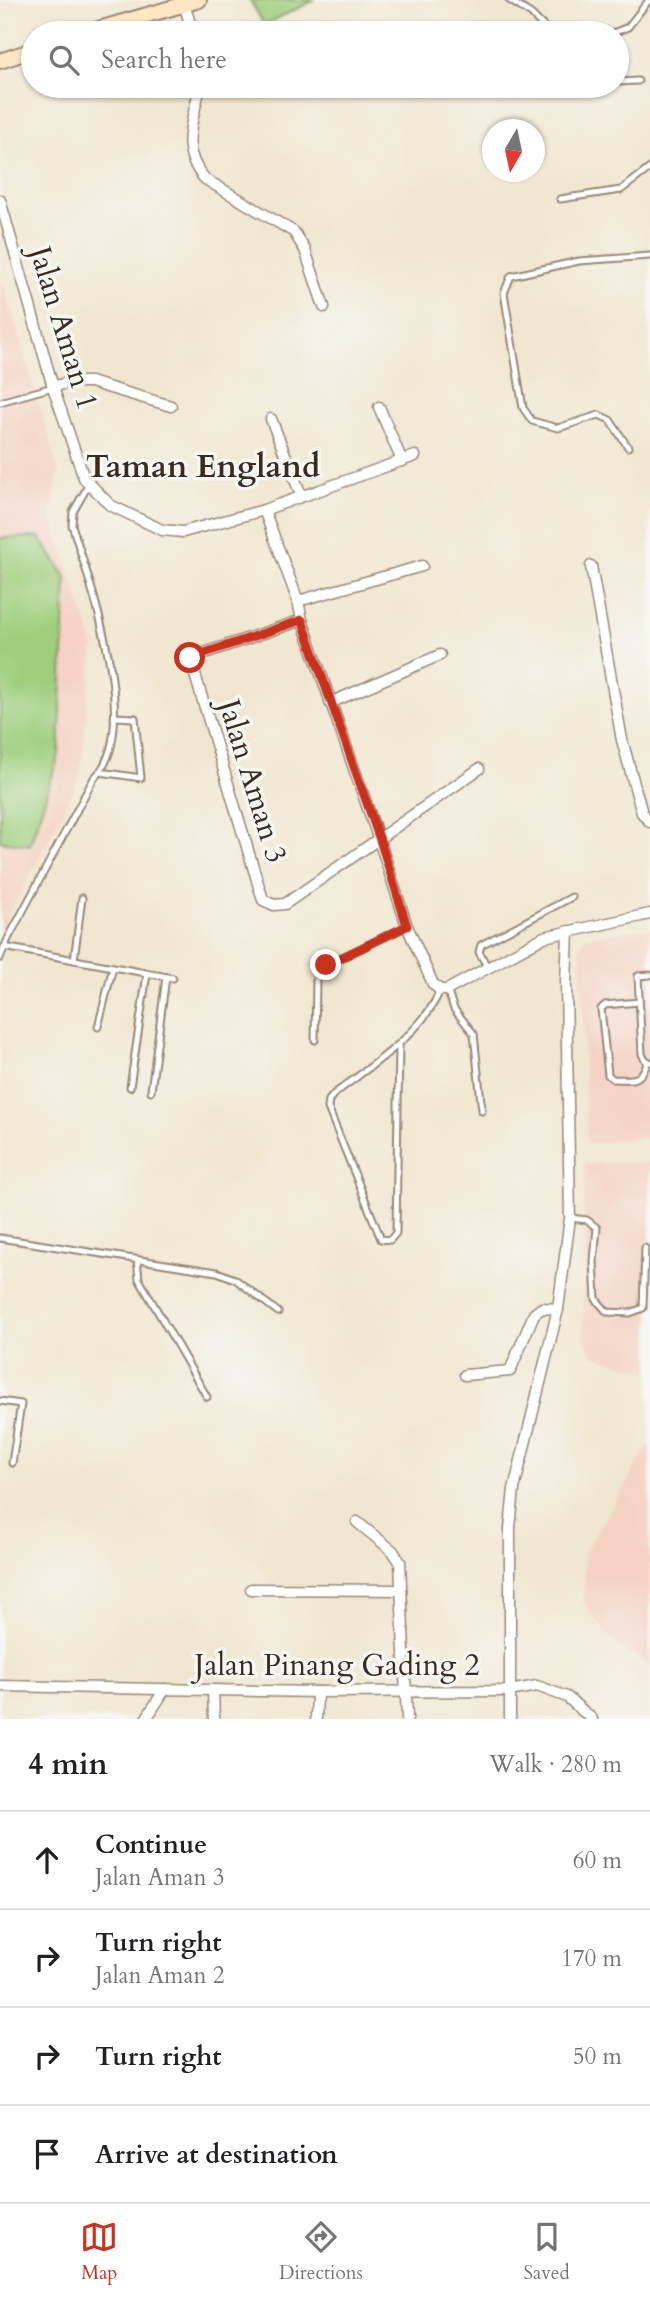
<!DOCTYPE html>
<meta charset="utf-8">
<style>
body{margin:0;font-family:Cardo,serif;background:#f2f2f2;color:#202124}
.compass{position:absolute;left:482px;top:119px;width:63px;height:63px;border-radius:50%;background:#fff;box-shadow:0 2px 5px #0004;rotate:189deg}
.stop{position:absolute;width:21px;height:21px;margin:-16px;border:5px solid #c8321e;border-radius:50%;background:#fff}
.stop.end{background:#c8321e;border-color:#fff;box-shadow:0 2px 7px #0008}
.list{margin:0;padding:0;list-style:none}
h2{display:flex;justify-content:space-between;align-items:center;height:91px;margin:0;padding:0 28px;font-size:30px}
h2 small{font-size:23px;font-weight:400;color:#757577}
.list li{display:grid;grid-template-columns:46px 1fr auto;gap:21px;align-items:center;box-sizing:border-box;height:98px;padding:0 28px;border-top:2px solid #e0e0e0}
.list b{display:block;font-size:26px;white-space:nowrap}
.list p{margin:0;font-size:23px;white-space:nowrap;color:#757577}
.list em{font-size:23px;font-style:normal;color:#757577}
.icon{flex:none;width:38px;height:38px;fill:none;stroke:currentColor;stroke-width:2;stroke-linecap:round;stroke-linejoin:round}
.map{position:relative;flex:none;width:650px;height:1719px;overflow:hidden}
.search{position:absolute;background:#fff;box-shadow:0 2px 5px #0004;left:21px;right:21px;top:21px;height:77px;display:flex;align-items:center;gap:18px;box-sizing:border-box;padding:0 24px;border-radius:38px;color:#757577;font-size:26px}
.sheet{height:483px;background:#fff}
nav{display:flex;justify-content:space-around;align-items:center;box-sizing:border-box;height:98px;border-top:2px solid #e0e0e0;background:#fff;font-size:19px;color:#757577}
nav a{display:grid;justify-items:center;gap:4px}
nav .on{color:#c8321e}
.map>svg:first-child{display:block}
.built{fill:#f5d2c3}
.green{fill:#9fcf7d;stroke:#6d7c4e;stroke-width:2}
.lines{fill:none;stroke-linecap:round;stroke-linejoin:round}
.service-casing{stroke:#968877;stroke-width:9}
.minor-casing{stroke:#968877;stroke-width:13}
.secondary-casing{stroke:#968877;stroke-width:18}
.service{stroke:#fff;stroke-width:5}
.minor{stroke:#fff;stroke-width:10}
.secondary{stroke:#fce6c4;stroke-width:14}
.route{stroke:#c8321e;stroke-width:9}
.labels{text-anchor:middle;stroke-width:7;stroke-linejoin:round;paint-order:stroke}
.street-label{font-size:30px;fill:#3b2a1e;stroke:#f6f6f2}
.neighbourhood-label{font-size:32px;font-weight:bold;fill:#3b2a1e;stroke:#f6f6f2}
</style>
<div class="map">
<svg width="650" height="1719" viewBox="0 0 650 1719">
<rect width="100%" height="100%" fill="#f6f6f2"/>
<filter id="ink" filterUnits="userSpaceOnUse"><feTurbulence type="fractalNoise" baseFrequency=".0143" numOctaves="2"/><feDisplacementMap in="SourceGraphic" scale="14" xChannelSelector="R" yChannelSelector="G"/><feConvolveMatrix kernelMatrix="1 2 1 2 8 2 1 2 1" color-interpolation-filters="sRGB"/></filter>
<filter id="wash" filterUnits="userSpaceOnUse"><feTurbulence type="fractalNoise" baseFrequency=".00686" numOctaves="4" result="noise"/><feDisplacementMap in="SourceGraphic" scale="28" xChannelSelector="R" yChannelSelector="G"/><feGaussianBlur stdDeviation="1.57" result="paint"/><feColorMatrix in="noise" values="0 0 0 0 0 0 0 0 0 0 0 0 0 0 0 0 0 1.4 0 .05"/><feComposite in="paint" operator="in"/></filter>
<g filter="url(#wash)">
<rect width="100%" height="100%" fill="#f1e7d0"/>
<g class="built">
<polygon points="0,273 59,471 51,516 94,645 80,777 0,933"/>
<polygon points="650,929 650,1137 587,1144 580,950 584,937"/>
<polygon points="650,1162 650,1373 592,1355 583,1336 585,1164"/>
<polygon points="650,1444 650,1664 616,1645 584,1604 584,1553"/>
</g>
<g class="green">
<polygon points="250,0 315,0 264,25"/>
<polygon points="39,537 66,577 59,754 30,845 0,841 0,538"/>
</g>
</g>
<g filter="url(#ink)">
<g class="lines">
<defs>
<g id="service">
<polyline points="509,0 531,14 550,33"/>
<polyline points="613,33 628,27 649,0"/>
<polyline points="617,82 638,81"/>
<polyline points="560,199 621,190 650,168"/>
<polyline points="0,402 53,387"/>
<polyline points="628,447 610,420 599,415 558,428 532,421 523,408 504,293 511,276 579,261 650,256"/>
<polyline points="100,772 141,778 135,718 114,717"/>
<polyline points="4,947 173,978"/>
<path d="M 0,958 L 8,939 L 94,778 C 144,732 89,581 72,525 L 73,512 L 89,484"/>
<polyline points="74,960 82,898"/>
<polyline points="488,968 479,952 481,945 572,897"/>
<polyline points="650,975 638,976 642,1054 645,1060 650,1062"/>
<polyline points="447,990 454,1009 474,1034 482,1111"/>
<path d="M 639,1002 L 605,1005 L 601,1009 L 608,1075 L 613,1079 C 634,1079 639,1083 648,1062"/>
<polyline points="98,1027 113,967"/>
<polyline points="315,1040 316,980 326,965 407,926"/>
<path d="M 399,1044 L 396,1233 L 390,1240 L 381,1239 L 328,1108 L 329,1100 L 334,1094 C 369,1067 424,1033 440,990"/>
<polyline points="130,1087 147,974"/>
<polyline points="151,1091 166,977"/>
<polyline points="570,1218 587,1220 597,1228 594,1261 596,1299 607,1312 630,1313 643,1308 645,1248"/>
<polyline points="0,1238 217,1272 235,1279 278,1312"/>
<polyline points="137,1259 139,1279 207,1397"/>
<polyline points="0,1401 21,1404 12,1463"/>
</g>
<g id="minor">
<polyline points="184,4 193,33"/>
<path d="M 200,86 C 193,122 178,149 205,179 L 294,232 L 305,250 L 324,307"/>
<polyline points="0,200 53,387 84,478 110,505 162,530 183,532 264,510 415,456"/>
<polyline points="53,387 69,382 90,382 171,406"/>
<polyline points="379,407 402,461"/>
<polyline points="271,419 301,495"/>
<polyline points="264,510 298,601 302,620 379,840 407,926 433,984 440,990 447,990 544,937 650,914"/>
<polyline points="591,566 622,740 642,813 650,822"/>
<polyline points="298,601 422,566"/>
<polyline points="302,620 190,658 263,900 274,905 285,904 479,769"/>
<polyline points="330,703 440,655"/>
<polyline points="465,1375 510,1371 534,1314 542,1308 558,1309"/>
<polyline points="357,1522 393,1551 400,1562 407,1719"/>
<polyline points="251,1589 401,1590"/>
<polyline points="0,1686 317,1692 509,1691 537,1686 567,1697 592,1719"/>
<polyline points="213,1690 214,1719"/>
<polyline points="146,1719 165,1689"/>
<polyline points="316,1719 317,1692"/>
<polyline points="510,1719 510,1528 514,1489 558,1309 570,1218 566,984 568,931"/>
</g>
<g id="secondary">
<polyline points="85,33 199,0"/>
<polyline points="0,61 33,50"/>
</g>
</defs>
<use href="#service" class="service-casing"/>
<use href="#minor" class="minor-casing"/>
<use href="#secondary" class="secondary-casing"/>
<use href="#service" class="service"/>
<use href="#minor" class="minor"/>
<use href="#secondary" class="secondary"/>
</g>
</g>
<g class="lines" filter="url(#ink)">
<polyline class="route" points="190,658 302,620 380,840 407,926 326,965"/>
</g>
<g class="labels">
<g class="street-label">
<text transform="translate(64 328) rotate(73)" y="10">Jalan Aman 1</text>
<text transform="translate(253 781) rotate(73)" y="10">Jalan Aman 3</text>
<text x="337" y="1675">Jalan Pinang Gading 2</text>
</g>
<g class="neighbourhood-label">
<text x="203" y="477">Taman England</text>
</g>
</g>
</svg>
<svg class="compass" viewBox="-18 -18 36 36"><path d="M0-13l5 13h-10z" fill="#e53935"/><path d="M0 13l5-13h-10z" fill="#757577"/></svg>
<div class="stop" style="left:190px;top:658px"></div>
<div class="stop end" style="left:326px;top:965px"></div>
<div class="search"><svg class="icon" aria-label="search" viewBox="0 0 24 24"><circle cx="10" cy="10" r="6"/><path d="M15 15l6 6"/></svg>Search here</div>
</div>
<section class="sheet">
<h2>4 min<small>Walk · 280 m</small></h2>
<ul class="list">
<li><svg class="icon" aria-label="ahead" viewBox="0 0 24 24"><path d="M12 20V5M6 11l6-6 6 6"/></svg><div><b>Continue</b><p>Jalan Aman 3</p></div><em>60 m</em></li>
<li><svg class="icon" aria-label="right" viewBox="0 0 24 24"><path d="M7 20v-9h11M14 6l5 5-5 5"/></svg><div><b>Turn right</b><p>Jalan Aman 2</p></div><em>170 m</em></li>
<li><svg class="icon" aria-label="right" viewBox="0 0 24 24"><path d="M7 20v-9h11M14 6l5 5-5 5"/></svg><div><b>Turn right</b></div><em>50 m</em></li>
<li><svg class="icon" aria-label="arrive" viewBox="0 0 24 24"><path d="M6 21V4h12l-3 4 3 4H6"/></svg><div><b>Arrive at destination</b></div></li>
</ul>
</section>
<nav>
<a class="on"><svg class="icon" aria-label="map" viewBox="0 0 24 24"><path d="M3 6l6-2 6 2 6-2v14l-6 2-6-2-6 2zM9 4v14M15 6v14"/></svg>Map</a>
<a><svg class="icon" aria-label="directions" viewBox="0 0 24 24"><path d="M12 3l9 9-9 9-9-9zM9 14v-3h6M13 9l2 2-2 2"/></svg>Directions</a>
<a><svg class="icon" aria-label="saved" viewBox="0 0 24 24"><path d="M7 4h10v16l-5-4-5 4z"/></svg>Saved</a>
</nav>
